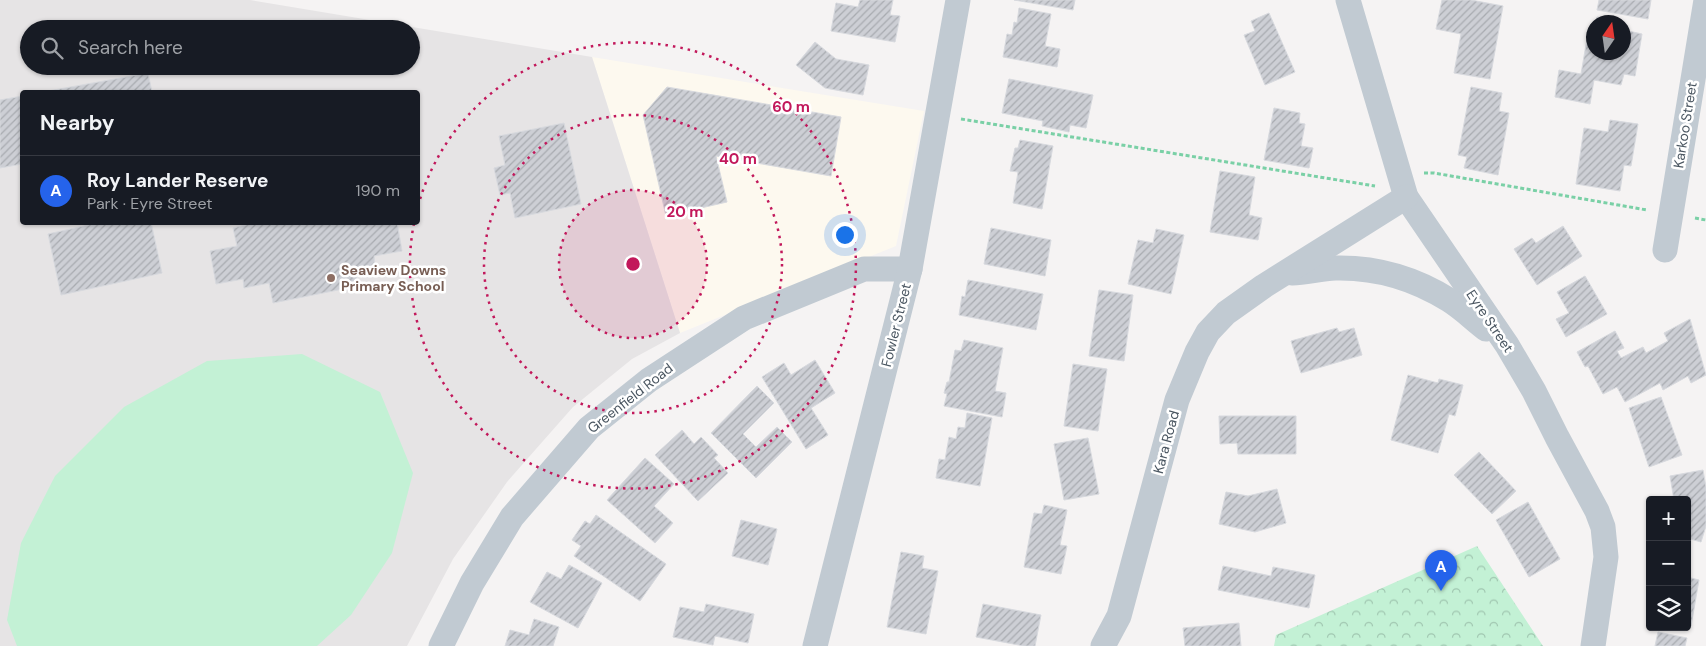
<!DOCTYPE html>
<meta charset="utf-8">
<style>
body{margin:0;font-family:"DM Sans",sans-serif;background:#20242c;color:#f1f3f6}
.controls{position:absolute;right:15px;bottom:15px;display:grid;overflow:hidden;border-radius:5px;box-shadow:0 1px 4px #0004}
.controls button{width:45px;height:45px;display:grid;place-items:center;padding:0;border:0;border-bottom:1px solid #363941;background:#171b24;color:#f1f3f6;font:25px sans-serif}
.compass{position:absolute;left:1586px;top:15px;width:45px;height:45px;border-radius:50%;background:#171b24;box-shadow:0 1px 4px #0004;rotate:13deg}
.you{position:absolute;left:844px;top:234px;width:18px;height:18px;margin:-12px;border:4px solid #fff;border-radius:50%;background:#1a73e8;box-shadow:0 0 0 8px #1a73e833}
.badge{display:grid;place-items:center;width:32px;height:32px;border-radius:50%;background:#2563eb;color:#fff;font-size:16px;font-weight:700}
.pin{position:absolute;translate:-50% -41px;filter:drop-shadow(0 1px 2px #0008)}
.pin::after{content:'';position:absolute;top:26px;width:18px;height:15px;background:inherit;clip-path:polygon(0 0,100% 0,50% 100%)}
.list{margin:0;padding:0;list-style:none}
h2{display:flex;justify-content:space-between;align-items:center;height:65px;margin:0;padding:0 20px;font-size:21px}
h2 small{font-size:16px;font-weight:400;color:#9ea1a6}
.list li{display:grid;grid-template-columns:32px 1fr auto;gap:15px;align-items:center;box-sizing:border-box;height:70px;padding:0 20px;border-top:1px solid #363941}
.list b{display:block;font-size:19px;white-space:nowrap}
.list p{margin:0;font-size:16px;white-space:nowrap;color:#9ea1a6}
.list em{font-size:16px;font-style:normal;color:#9ea1a6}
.icon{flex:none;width:28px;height:28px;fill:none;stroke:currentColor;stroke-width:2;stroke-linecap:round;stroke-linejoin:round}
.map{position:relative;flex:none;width:1706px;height:646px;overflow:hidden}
.search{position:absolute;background:#171b24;box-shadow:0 1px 4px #0004;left:20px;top:20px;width:400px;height:55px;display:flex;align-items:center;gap:12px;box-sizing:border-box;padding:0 18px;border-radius:28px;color:#9ea1a6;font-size:19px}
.panel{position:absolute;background:#171b24;box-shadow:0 1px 4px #0004;left:20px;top:90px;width:400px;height:135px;border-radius:5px}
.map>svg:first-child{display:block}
.commercial{fill:#fdf9ef}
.education{fill:#e6e4e5;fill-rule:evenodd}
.green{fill:#c3f1d5}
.park{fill:url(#park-crowns)}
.building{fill:url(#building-hatch);stroke:#d7d9de}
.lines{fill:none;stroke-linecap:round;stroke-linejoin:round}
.path{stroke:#7ad0a6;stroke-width:3;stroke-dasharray:4 2.5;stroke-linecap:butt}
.minor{stroke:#c1cad2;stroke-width:25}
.ring{fill:none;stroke:#c2185b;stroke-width:2.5;stroke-dasharray:2.5 5}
.education-dot{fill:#8d6e63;stroke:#fff;stroke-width:2}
.labels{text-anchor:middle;stroke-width:5;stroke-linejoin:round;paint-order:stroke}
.street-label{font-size:14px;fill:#4a5661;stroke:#fff}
.education-label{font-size:14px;font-weight:bold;fill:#785e54;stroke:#fff;text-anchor:start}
.centre{fill:#c2185b;stroke:#fff;stroke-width:2.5}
.ring-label{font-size:15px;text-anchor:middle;font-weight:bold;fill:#c2185b;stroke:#fff;stroke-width:5;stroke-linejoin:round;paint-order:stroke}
</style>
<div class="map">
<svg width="1706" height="646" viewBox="0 0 1706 646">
<defs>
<pattern id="park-crowns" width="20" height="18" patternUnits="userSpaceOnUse" patternTransform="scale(1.25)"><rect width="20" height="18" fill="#c3f1d5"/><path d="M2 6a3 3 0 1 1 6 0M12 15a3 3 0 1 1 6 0" fill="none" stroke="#a0c6b0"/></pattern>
<pattern id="building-hatch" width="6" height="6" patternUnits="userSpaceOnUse" patternTransform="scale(1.25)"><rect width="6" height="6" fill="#cdcfd5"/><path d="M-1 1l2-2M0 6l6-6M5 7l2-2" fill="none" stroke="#a8abb0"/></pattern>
</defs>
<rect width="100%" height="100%" fill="#f5f3f3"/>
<polygon class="commercial" points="592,57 924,111 896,246 680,333"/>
<path class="education" d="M 0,0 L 250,0 L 592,57 L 680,333 L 632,359 L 573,407 L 507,482 L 453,559 L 407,646 L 0,646 ZM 29,29 L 411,29 L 411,66 L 29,66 ZM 22,92 L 418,92 L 418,222 L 22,222 Z"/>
<polygon class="green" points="302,354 380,392 413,473 392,553 351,615 317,646 17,646 7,620 21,543 55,476 124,407 207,361"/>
<polygon class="park" points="1477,546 1543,646 1274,646 1276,635"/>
<g class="building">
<polygon points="860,0 893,0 890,15 900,16 895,42 831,31 836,3 858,7"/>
<polygon points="1014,0 1075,0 1073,10"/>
<polygon points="1442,0 1471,0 1503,6 1490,79 1454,73 1461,34 1436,29"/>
<polygon points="1599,0 1651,0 1648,19 1597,10"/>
<polygon points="1019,8 1051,14 1045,46 1060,49 1057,67 1003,57 1007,34 1012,35 1014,22 1017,23"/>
<polygon points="1269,13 1295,72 1265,85 1244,35 1255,31 1251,21"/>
<polygon points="1597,17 1620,21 1620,22 1596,22"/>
<polygon points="1624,30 1642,34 1635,76 1624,74 1621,85 1594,80 1590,104 1555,97 1559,70 1581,74 1588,33 1594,34 1594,52 1624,52"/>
<polygon points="815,42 836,59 869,65 863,95 825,88 796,65"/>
<polygon points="148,73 152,92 43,92"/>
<polygon points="1009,79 1093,95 1086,128 1070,125 1069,132 1042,126 1043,121 1002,113"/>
<polygon points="667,87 841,117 831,176 716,156 727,202 666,216 643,115"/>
<polygon points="1471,87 1502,93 1499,111 1509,113 1498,175 1464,168 1467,157 1458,155"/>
<polygon points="22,96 22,164 0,168 0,100"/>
<polygon points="1274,108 1300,113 1299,123 1305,124 1301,146 1313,148 1309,168 1264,160"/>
<polygon points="1610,120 1638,124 1631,166 1624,165 1620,191 1576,184 1584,128 1608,132"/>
<polygon points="564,123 581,204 515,218 510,193 500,195 494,168 505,165 499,136"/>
<polygon points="1020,140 1053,146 1042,209 1013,203 1018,172 1010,171 1015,148 1018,148"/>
<polygon points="1220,171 1255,177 1249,215 1262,218 1258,240 1210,232"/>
<polygon points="102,222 151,222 162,273 61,295 48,234"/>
<polygon points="258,222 397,222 402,251 374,256 375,265 355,269 358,286 273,303 269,283 244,288 243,279 216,284 210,251 237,246 233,228"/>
<polygon points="1563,226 1582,256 1537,285 1514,249 1532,238 1536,243"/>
<polygon points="991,228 1051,240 1045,276 984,264"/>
<polygon points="1156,229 1184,235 1171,294 1128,284 1138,240 1153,243"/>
<polygon points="1585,276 1607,314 1566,337 1556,319 1569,313 1557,292"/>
<polygon points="968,280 1043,294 1036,330 959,315 962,296 965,297"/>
<polygon points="1099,290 1133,295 1124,361 1089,356"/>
<polygon points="1690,319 1706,375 1691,383 1688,376 1663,390 1660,383 1625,402 1617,387 1603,394 1588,366 1585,367 1577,352 1615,331 1624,348 1617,351 1621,358 1643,347 1646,353 1668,341 1664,333"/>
<polygon points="1337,328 1339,332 1354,328 1362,355 1301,373 1291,341"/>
<polygon points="964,340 1003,348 995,391 1006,393 1002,417 944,406 947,394 944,393 947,382 949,382 955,350 961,351"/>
<polygon points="815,360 835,393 811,408 828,435 806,449 762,377 784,363 791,375"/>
<polygon points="1073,364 1107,369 1098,431 1064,426"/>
<polygon points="1408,375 1438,383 1439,379 1463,385 1455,416 1449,414 1438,453 1391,440"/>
<polygon points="757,386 774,403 743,434 756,447 777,427 792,442 756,478 711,433"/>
<polygon points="1661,397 1682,455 1649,467 1629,408"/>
<polygon points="967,413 992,418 980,486 936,478 939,459 945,460 949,437 956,439 958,427 965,428"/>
<polygon points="1219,416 1296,416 1296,454 1238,454 1237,443 1220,444"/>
<polygon points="682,430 694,444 701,437 718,455 714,458 728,473 698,501 655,455"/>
<polygon points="1088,438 1099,494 1064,500 1054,444"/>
<polygon points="1479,452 1516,491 1492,514 1454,475"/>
<polygon points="645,458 674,484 654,506 673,523 655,543 607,500"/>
<polygon points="1703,470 1706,487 1706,526 1701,542 1687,538 1687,500 1674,500 1670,476"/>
<polygon points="1277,489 1286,523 1255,532 1219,524 1226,492 1248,496"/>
<polygon points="1528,502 1560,559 1529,577 1496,520"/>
<polygon points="1044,505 1067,510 1060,545 1067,546 1061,574 1024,567 1034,513 1042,514"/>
<polygon points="596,515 666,564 640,601 574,556 581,546 572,540 585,521 590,524"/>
<polygon points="741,520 777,529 768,565 732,556"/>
<polygon points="901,552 924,556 922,568 938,571 926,634 887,627"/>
<polygon points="569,565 602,583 578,628 530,602 547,572 561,579"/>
<polygon points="1223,566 1271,576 1273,567 1315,575 1309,608 1218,590"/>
<polygon points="1687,577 1699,580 1691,626 1687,625"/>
<polygon points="706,604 754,614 748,643 715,636 713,645 673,637 680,607 704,612"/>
<polygon points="983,604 1041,615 1035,646 1024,646 976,637"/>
<polygon points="534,619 559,627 553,646 505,646 510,630 529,635"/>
<polygon points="1239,623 1241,646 1185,646 1183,628"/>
<polygon points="1658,632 1687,638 1685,646 1655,646"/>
</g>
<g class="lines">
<g class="path">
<polyline points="961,119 1375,186"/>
<polyline points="1424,173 1434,173 1647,210"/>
<polyline points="1695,218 1706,220"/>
</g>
<g class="minor">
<polyline points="1348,0 1406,197 1507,345 1534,391 1557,437 1597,511 1603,527 1606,557 1593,646"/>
<polyline points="1665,250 1706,0"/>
<path d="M 1292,273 C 1306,272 1321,269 1335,268 C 1376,267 1414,278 1449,300 C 1462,308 1473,319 1486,329"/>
<polyline points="441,646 472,583 512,517 589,428 649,380 744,318 864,269 910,269"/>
<polyline points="815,646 910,269 958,0"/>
<polyline points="1103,646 1119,616 1177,400 1197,352 1208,332 1226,313 1264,286 1406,197"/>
</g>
</g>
<circle cx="633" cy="264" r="74" fill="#c2185b" fill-opacity=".12"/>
<g class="ring">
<circle cx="633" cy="264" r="74"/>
<circle cx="633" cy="264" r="149"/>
<path d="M418 206A223 223 0 1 1 414 223"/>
</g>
<circle class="education-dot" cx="331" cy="278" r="5"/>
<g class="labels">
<g class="street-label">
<text transform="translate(1685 125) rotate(-81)" y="5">Karkoo Street</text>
<text transform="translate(1490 321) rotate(56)" y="5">Eyre Street</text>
<text transform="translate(896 325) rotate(-76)" y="5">Fowler Street</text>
<text transform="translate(630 398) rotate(-38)" y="5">Greenfield Road</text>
<text transform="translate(1166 442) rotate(-75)" y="5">Kara Road</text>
</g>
<g class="education-label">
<text x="341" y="275">Seaview Downs<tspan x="341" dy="16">Primary School</tspan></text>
</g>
</g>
<circle cx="633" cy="264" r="8" class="centre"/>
<g class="ring-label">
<text x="791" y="112">60 m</text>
<text x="738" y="164">40 m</text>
<text x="685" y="217">20 m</text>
</g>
</svg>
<div class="controls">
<button>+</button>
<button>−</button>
<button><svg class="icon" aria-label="layers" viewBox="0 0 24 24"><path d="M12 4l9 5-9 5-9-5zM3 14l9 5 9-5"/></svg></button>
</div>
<svg class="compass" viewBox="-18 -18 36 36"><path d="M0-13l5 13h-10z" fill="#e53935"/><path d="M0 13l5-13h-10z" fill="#9ea1a6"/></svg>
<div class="you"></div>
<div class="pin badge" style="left:1441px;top:591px">A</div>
<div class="search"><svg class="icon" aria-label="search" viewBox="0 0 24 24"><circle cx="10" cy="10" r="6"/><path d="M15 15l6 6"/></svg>Search here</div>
<section class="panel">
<h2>Nearby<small></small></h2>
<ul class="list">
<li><span class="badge">A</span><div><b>Roy Lander Reserve</b><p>Park · Eyre Street</p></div><em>190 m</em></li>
</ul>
</section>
</div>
